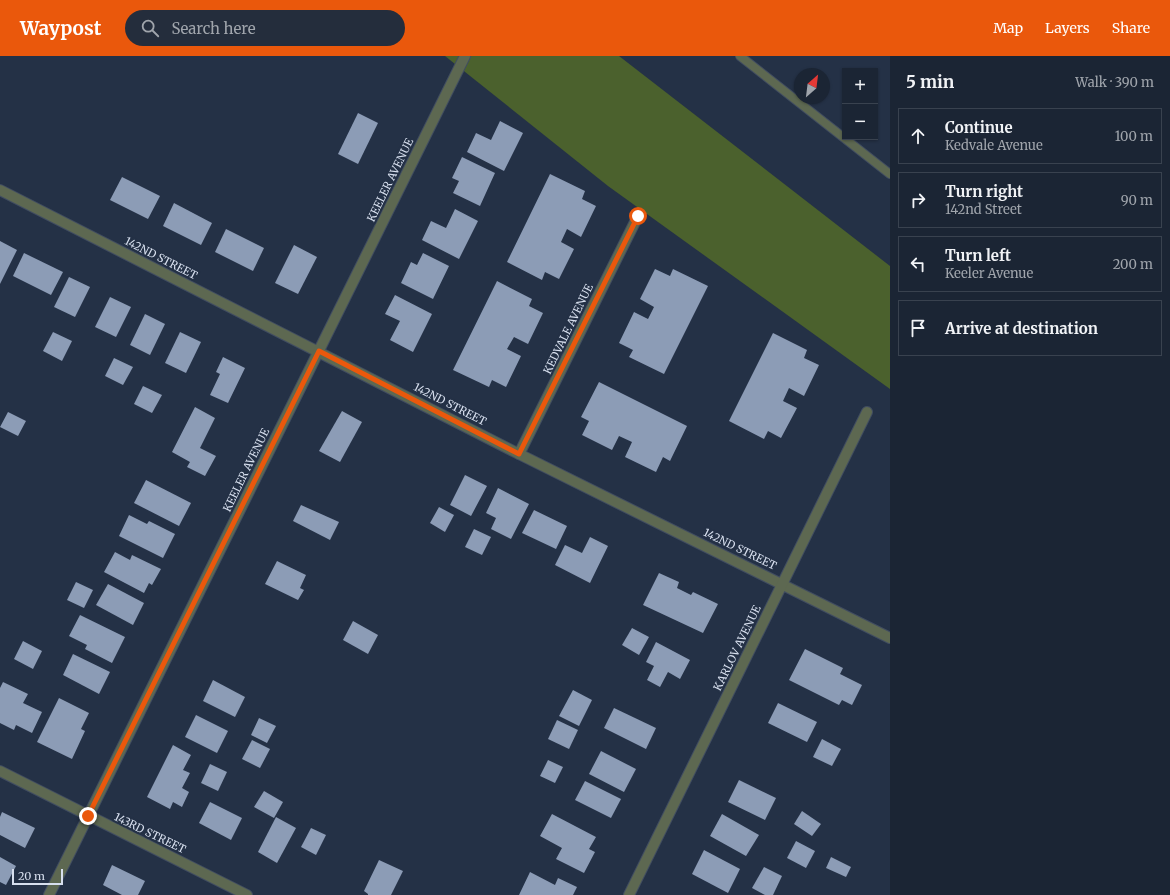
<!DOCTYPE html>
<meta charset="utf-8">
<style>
body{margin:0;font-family:Merriweather,serif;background:#242d3c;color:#f1f3f6}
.controls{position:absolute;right:12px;top:12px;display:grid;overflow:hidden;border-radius:0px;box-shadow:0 1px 3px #0004}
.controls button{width:36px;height:36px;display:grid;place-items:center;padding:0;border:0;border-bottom:1px solid #39424f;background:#1b2534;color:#f1f3f6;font:20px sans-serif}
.compass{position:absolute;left:794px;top:12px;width:36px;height:36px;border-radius:50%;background:#1b2534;box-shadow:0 1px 3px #0004;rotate:28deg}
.scale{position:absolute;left:12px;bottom:10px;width:51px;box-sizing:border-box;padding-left:4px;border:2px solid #d7dfee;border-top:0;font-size:11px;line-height:14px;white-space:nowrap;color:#d7dfee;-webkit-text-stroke:3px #243146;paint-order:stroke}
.stop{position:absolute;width:12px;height:12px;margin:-9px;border:3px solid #ea580c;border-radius:50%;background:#fff}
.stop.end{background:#ea580c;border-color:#fff;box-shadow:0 1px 4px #0008}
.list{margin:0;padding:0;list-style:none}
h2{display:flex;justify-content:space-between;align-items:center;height:52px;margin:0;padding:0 16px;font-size:17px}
h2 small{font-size:13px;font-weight:400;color:#a0a5ac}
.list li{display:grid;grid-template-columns:26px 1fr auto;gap:12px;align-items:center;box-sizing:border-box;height:56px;margin:0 8px 8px;padding:0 8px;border:1px solid #39424f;border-radius:0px}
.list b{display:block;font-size:15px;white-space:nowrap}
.list p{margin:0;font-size:13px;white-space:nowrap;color:#a0a5ac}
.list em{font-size:13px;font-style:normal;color:#a0a5ac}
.icon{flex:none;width:22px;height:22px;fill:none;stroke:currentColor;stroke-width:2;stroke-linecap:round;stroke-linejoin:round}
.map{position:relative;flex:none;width:890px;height:839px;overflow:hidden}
header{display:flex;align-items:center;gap:24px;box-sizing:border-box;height:56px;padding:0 20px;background:#ea580c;color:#fff}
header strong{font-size:19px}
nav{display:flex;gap:22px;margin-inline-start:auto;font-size:14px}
.search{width:280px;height:36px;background:#242d3c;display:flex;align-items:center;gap:10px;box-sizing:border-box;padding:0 14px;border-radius:22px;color:#a0a5ac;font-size:15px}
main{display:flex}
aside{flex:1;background:#1b2534}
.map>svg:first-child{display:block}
.green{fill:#4b612d}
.building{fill:#8c9cb6}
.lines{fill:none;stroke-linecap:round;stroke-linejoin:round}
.service-casing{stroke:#414d61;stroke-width:10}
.minor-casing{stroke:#414d61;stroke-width:12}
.service{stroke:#5d6851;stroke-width:8}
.minor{stroke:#5d6851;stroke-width:10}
.route{stroke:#ea580c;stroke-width:5}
.labels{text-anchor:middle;stroke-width:4;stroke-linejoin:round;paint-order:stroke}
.street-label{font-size:11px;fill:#d7dfee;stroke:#243146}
</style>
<header>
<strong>Waypost</strong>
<div class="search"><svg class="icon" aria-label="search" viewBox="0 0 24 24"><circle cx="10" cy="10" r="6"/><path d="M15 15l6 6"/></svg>Search here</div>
<nav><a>Map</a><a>Layers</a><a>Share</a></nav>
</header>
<main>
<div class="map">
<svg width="890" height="839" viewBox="0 0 890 839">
<rect width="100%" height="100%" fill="#243146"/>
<polygon class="green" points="445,0 619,0 890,210 890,333 608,130"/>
<g class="building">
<polygon points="358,57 378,67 358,108 338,98"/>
<polygon points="500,65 523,77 504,115 467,96 476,77 491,84"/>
<polygon points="462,101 495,117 480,150 453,137 459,125 452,122"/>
<polygon points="550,118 585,135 582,143 596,150 581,181 567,173 561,186 574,193 559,223 545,216 542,224 507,206"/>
<polygon points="122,121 160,140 148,163 110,144"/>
<polygon points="174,147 212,167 201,189 163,170"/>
<polygon points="455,153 478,165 459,203 422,184 431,165 446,172"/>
<polygon points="226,173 264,192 253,215 215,196"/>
<polygon points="0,185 17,194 0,228"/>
<polygon points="294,189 317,201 298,238 275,227"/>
<polygon points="24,197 63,216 51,239 13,220"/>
<polygon points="423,197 449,210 433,243 401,227 411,206 417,209"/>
<polygon points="655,213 670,220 673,213 708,230 664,318 629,301 633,294 619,287 634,256 648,263 654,251 640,243"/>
<polygon points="69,221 90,231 75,261 54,251"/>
<polygon points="497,225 532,243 529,250 543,257 528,288 514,281 507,293 521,300 506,331 492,324 489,331 453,314"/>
<polygon points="395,239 432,258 413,296 390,284 400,265 385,258"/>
<polygon points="110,241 131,251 116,281 95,271"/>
<polygon points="145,258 165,268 150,299 130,289"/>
<polygon points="53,276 72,285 62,305 43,295"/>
<polygon points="180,276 201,286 186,317 165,307"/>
<polygon points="773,277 807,294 804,302 819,309 804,340 789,332 783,345 797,352 781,382 768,375 764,383 729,365"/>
<polygon points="223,301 245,312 228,347 210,339 220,318 216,316"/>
<polygon points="114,302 133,311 123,329 105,320"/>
<polygon points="599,326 687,370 670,405 663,401 656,416 625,401 632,386 619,380 612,394 582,379 589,365 581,361"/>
<polygon points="143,330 162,339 152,357 134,348"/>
<polygon points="195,351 215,362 200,392 216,400 205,420 187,411 190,406 172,396"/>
<polygon points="342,355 362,366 340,406 319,395"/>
<polygon points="8,356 26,365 18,380 0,371"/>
<polygon points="465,419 487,430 471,460 450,449"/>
<polygon points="146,424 191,447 179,470 134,447"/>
<polygon points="498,432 529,448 511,483 491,473 496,462 486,457"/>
<polygon points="301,449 339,466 330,484 293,465"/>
<polygon points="439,451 454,459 445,476 430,467"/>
<polygon points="534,454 567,470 556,493 522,477"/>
<polygon points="129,459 147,468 149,465 175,478 163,502 119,480"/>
<polygon points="474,473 491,481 482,499 465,491"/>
<polygon points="590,481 608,490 590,527 555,509 565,489 582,497"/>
<polygon points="115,496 130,504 132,499 161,513 152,529 149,527 144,537 104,516"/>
<polygon points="277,505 306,519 300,532 304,534 298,544 265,528"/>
<polygon points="659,517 679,526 677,532 691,539 693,536 718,548 703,577 643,549"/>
<polygon points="76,526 93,534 84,552 67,544"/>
<polygon points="108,528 144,547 133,569 96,549"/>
<polygon points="80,559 125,581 112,607 85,593 87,589 69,580"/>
<polygon points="353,565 378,579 368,598 343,584"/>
<polygon points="632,572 649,581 639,599 622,589"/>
<polygon points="23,585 42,595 33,613 14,603"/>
<polygon points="656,586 690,604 680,623 668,616 660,631 647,624 654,610 646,606"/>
<polygon points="805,593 843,612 840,618 862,629 852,649 842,644 839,649 789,624"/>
<polygon points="73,598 110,616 99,638 63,619"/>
<polygon points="213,624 245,641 235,661 203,645"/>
<polygon points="3,626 28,638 23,647 42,656 32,677 16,669 14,674 0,667 0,632"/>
<polygon points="573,634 592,644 579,670 559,660"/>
<polygon points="59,642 89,657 81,673 85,675 72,703 37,686"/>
<polygon points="778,647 817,666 807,686 768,667"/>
<polygon points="614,652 656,672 646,693 604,672"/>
<polygon points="196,659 228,675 217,697 185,681"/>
<polygon points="259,662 276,670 267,687 251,679"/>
<polygon points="557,664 578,674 569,693 548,683"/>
<polygon points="822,683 841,693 832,710 813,701"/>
<polygon points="252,684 270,693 260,712 242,703"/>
<polygon points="173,689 191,699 183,714 190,717 182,732 189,736 182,751 173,746 170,753 147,741"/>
<polygon points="601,695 636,713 624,736 589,718"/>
<polygon points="548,704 563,711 555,727 540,720"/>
<polygon points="210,708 227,716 218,735 201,727"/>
<polygon points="739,724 776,742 765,764 728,746"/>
<polygon points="585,725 621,743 611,762 575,744"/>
<polygon points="264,735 283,746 274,762 254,751"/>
<polygon points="210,746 242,762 231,784 199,767"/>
<polygon points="802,755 821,768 812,780 794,768"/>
<polygon points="2,756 35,772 25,792 0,779 0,761"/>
<polygon points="552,758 596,781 589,793 595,796 584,817 556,803 562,792 540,780"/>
<polygon points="722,758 759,779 746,800 710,780"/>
<polygon points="276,761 296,772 277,807 258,796"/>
<polygon points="311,772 326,779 316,799 301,791"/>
<polygon points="796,785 815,795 806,812 787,802"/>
<polygon points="704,794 740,813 728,837 692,818"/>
<polygon points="0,801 16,810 6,829 0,826"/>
<polygon points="831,801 851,811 846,821 826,812"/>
<polygon points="379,804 403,815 391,839 368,839 368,838 364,835"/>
<polygon points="112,809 145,825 138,839 122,839 103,829"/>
<polygon points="764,811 782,820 773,839 765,839 752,832"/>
<polygon points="530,816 555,829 558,822 577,831 573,839 519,839"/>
</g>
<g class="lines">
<defs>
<polyline id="service" points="740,0 890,118"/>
<g id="minor">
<polyline points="0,134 519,398 890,582"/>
<polyline points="519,398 638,160"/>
<polyline points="0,715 247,839"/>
<polyline points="49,839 465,0"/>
<polyline points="629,839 867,356"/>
</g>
</defs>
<use href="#service" class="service-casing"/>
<use href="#minor" class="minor-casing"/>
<use href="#service" class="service"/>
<use href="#minor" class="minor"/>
</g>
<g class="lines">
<polyline class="route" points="88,760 319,295 519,398 638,160"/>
</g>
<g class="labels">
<g class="street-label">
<text transform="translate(390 124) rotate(-64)" y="4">KEELER AVENUE</text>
<text transform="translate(161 202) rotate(27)" y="4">142ND STREET</text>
<text transform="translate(568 273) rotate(-64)" y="4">KEDVALE AVENUE</text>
<text transform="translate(450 348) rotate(27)" y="4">142ND STREET</text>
<text transform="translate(246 414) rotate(-64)" y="4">KEELER AVENUE</text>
<text transform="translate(740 493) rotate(26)" y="4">142ND STREET</text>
<text transform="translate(737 592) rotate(-64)" y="4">KARLOV AVENUE</text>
<text transform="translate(150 777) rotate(26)" y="4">143RD STREET</text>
</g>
</g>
</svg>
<div class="controls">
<button>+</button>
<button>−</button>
</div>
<svg class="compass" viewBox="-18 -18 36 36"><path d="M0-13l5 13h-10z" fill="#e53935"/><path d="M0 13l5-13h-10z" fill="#a0a5ac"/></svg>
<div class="scale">20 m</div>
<div class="stop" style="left:638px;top:160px"></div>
<div class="stop end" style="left:88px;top:760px"></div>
</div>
<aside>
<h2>5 min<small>Walk · 390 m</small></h2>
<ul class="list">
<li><svg class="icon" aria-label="ahead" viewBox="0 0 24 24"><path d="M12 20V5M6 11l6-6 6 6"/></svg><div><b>Continue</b><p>Kedvale Avenue</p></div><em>100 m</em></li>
<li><svg class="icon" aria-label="right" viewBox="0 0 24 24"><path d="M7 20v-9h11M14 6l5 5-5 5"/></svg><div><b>Turn right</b><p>142nd Street</p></div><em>90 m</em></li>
<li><svg class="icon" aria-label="left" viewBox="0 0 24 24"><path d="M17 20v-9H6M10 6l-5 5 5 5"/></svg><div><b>Turn left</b><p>Keeler Avenue</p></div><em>200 m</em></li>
<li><svg class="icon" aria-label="arrive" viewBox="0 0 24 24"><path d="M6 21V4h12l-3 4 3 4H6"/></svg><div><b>Arrive at destination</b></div></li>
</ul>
</aside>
</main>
